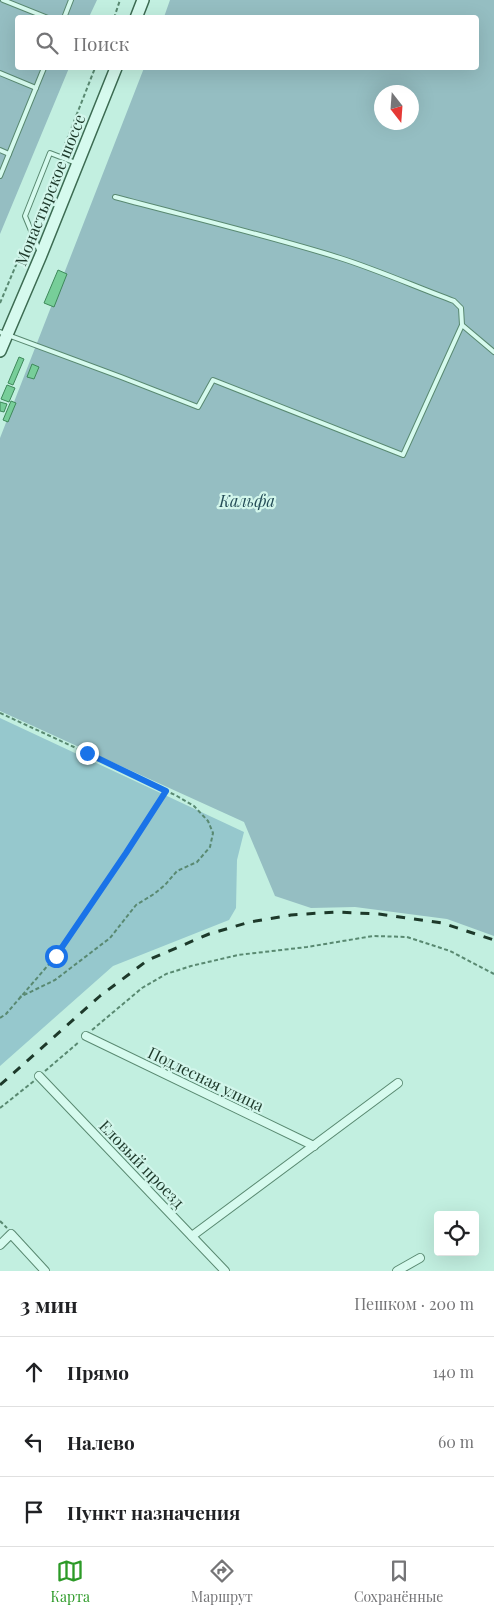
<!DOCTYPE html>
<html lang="ru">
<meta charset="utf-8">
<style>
body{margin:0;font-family:"Playfair Display",serif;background:#f2f2f2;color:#202124}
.controls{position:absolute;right:15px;bottom:15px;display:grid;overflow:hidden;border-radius:5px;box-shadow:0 5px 20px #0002}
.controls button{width:45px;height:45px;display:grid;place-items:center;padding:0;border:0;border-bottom:1px solid #e0e0e0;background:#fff;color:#202124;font:25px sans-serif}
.compass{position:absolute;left:374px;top:85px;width:45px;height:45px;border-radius:50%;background:#fff;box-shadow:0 5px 20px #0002;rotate:163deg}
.stop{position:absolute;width:15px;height:15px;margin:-11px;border:4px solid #1a73e8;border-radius:50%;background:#fff}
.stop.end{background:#1a73e8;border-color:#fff;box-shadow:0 1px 5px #0008}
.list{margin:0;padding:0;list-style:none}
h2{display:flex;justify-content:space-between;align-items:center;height:65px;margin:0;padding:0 20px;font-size:21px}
h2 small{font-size:16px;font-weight:400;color:#757577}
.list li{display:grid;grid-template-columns:32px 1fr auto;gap:15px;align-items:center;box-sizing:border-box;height:70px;padding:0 20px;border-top:1px solid #e0e0e0}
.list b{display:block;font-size:19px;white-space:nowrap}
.list em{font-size:16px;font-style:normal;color:#757577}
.icon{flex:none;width:28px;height:28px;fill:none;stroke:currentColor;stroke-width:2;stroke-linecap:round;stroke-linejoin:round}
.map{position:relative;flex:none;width:494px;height:1271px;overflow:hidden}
.search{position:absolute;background:#fff;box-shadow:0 5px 20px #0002;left:15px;right:15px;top:15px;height:55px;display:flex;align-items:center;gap:12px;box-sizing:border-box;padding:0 18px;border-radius:5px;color:#757577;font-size:19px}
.sheet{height:275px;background:#fff}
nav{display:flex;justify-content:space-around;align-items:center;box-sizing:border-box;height:70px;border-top:1px solid #e0e0e0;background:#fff;font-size:14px;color:#757577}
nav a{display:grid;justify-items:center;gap:2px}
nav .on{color:#2c9a27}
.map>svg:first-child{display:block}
.green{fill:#96c8cd}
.cemetery{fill:#95bec2;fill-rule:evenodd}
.building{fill:#77ce99;stroke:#3e895a}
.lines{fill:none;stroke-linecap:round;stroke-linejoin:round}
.service-casing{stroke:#598971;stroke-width:6}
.minor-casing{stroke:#598971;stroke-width:10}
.secondary-casing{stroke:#3c6b52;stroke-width:14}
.path{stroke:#598971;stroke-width:2;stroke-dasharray:4 2.5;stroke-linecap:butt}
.service{stroke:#d6faee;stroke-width:4}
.minor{stroke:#d6faee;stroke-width:8}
.secondary{stroke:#d6faee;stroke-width:11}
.rail{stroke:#1d392a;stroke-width:3;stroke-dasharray:9 9;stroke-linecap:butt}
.route{stroke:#1a73e8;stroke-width:6}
.labels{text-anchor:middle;stroke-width:4.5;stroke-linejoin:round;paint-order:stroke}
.street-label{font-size:16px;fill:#1d392a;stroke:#d2f6eb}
.park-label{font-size:16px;font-style:italic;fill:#234b56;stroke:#d2f6eb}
</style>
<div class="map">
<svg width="494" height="1271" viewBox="0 0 494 1271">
<rect width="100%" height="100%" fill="#c2efe0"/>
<polygon class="green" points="0,718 244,832 237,860 236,908 229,920 113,966 0,1066"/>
<g class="cemetery">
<polygon points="0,0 97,0 89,17 18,18 18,68 69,68 0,234"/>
<path d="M 170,0 L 494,0 L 494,936 L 447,919 L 355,907 L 311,908 L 275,896 L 244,822 L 0,711 L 0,438 L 144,68 L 476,68 L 476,18 L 164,17 ZM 382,92 L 412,92 L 412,122 L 382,122 Z"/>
</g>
<g class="building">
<polygon points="58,270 67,274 54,307 44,303"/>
<polygon points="19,357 24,359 13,385 8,383"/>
<polygon points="32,364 39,367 34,379 27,377"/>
<polygon points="7,385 15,388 9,402 1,399"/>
<polygon points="11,401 16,403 8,422 3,420"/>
<polygon points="0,402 7,404 4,412 0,411"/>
</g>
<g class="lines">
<defs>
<g id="service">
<polyline points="3,0 48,18"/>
<polyline points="64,18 71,0"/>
<polyline points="0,73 36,88"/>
<polyline points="0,150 9,154"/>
<polyline points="0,176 44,68"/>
<path d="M 115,197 C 190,217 266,235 340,258 C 378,270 416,287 454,301 L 461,308 L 462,325"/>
<polyline points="39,250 25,216 50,153 76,163"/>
<polyline points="0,332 121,377 198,407 213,380 403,455 462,325 494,352"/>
</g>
<g id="minor">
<polyline points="86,1036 314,1146"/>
<polyline points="39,1076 225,1271"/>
<polyline points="192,1236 398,1083"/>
<polyline points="0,1245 11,1234 45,1271"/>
<polyline points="397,1271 420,1258"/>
</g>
<g id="secondary">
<polyline points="136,18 143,0"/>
<polyline points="0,351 41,255 116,68"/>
</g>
</defs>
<use href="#service" class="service-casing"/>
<use href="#minor" class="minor-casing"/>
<use href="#secondary" class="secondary-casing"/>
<g class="path">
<polyline points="114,18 120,0"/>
<polyline points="62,152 95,68"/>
<polyline points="0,303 27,239"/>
<polyline points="0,713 87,753 177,796 194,806 208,821 213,833 210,847 197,862 177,871 165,885 154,894 136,905 110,938 55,980 20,997"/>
<polyline points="0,1018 6,1014 56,956 126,853 166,791"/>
<polyline points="92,1030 142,988 166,974 191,966 238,955 307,947 373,936 407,937 450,951 494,974"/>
<polyline points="45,1071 79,1042"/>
<polyline points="0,1108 34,1081"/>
<polyline points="0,1221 7,1228"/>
</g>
<use href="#service" class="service"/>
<use href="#minor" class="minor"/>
<use href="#secondary" class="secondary"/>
<polyline class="rail" points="0,1085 100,996 148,960 209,934 250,922 291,915 336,912 379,914 442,923 494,940"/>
</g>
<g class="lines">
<polyline class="route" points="56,956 126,853 166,791 87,753"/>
</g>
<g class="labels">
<g class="street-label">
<text transform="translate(50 190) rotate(-68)" y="6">Монастырское шоссе</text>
<text transform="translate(206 1079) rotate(26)" y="6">Подлесная улица</text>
<text transform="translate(142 1164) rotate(46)" y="6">Еловый проезд</text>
</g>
<g class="park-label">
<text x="247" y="507">Кальфа</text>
</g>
</g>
</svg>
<div class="controls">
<button><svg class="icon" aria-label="locate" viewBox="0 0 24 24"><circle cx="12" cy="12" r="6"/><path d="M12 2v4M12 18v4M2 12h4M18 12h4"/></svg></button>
</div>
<svg class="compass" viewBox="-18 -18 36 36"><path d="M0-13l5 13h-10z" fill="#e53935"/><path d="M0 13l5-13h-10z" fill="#757577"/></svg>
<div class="stop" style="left:56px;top:956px"></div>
<div class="stop end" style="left:87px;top:753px"></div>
<div class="search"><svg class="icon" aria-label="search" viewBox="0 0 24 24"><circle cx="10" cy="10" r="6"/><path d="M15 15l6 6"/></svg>Поиск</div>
</div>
<section class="sheet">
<h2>3 мин<small>Пешком · 200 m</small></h2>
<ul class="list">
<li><svg class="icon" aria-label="ahead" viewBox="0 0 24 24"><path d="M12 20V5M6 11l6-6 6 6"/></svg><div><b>Прямо</b></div><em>140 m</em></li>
<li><svg class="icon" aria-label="left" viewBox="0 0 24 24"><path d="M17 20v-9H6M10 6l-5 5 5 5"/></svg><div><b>Налево</b></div><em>60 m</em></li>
<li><svg class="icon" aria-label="arrive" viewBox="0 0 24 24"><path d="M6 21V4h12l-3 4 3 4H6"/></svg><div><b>Пункт назначения</b></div></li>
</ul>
</section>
<nav>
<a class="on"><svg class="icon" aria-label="map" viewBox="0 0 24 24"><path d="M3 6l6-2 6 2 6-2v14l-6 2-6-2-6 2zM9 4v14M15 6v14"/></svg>Карта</a>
<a><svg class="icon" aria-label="directions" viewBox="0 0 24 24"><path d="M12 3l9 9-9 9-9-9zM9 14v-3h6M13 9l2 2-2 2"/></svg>Маршрут</a>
<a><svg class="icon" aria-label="saved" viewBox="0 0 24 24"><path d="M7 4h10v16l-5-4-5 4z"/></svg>Сохранённые</a>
</nav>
